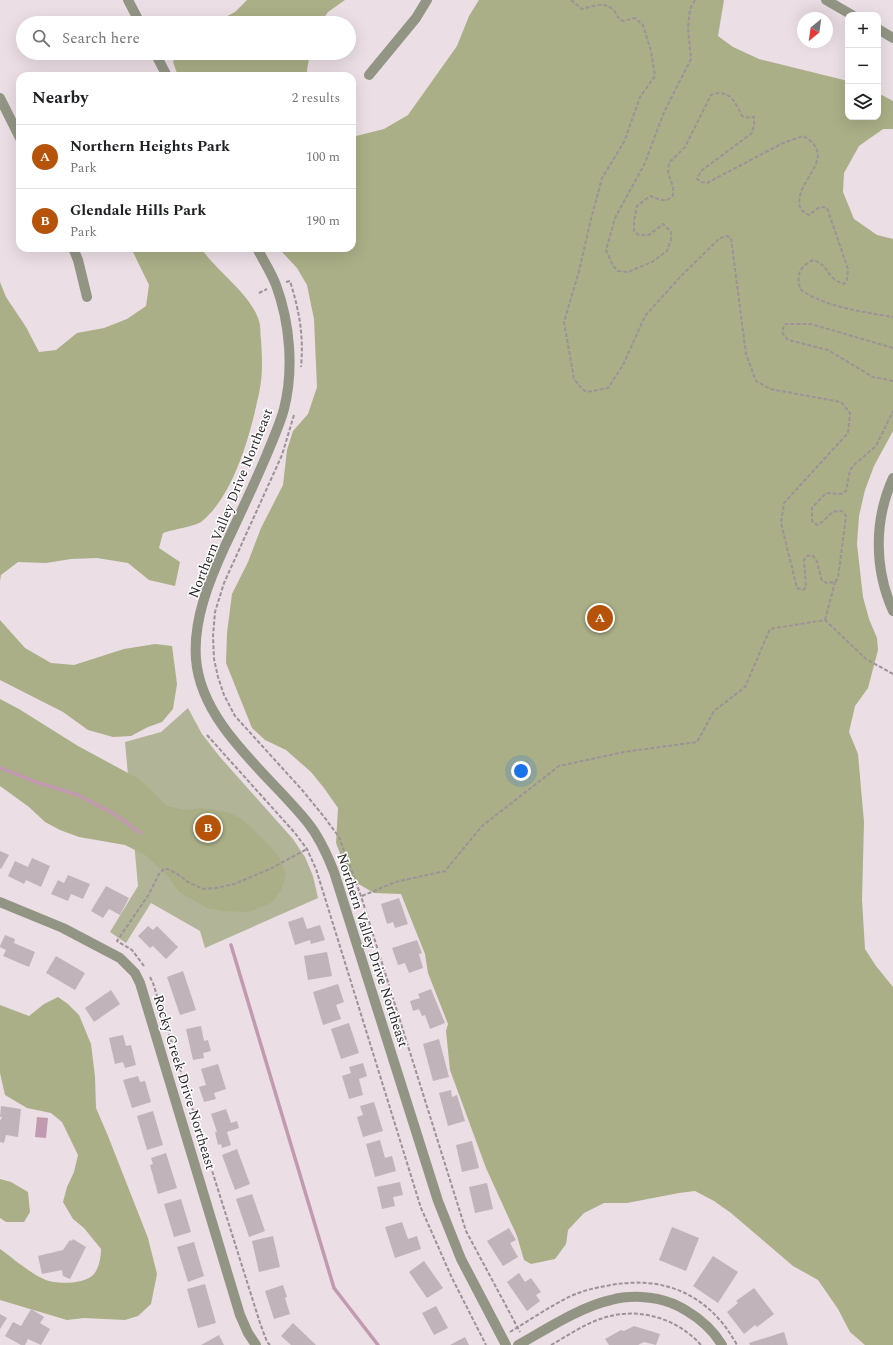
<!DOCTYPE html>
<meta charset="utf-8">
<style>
body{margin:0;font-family:Spectral,serif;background:#f2f2f2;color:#202124}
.controls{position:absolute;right:12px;top:12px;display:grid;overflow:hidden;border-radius:8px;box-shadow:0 4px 16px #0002}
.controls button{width:36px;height:36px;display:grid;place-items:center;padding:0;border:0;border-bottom:1px solid #e0e0e0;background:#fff;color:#202124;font:20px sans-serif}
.compass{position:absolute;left:797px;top:12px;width:36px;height:36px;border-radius:50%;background:#fff;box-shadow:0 4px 16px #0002;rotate:209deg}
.you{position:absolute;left:521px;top:771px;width:14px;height:14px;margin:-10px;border:3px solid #fff;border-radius:50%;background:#1a73e8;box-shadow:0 0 0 6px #1a73e833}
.badge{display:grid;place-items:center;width:26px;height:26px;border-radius:50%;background:#b45309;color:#fff;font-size:13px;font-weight:700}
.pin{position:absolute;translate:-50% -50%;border:2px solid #fff;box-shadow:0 1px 4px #0006}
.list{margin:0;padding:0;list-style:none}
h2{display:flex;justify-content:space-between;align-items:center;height:52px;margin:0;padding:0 16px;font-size:17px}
h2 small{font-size:13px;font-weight:400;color:#757577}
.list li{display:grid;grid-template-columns:26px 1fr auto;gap:12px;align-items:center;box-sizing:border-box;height:64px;padding:0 16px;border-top:1px solid #e0e0e0}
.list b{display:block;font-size:15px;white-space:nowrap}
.list p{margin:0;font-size:13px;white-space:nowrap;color:#757577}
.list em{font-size:13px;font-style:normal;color:#757577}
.icon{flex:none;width:22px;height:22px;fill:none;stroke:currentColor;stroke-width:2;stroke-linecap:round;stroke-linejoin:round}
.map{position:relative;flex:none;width:893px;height:1345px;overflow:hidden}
.search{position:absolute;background:#fff;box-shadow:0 4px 16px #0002;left:16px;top:16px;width:340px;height:44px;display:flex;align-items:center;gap:10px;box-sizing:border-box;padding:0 14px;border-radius:22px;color:#757577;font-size:15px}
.panel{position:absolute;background:#fff;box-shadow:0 4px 16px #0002;left:16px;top:72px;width:340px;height:180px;border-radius:12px}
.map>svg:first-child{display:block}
.green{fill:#b1b496}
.forest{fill:#aaaf87}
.water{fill:#c29aaf}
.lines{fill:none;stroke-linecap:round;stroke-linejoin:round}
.stream{stroke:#c29aaf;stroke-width:3.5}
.building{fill:#c0b3ba}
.path{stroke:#9c9298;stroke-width:2;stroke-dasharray:4 2;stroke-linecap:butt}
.minor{stroke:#939584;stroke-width:10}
.labels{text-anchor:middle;stroke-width:3;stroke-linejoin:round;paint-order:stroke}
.street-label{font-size:14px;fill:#2a2528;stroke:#fff}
</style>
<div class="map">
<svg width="893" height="1345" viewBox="0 0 893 1345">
<rect width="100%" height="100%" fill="#ebdee5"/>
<polygon class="green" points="188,708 202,734 220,757 293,839 305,857 313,876 318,898 205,948 200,931 151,903 126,943 110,932 138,886 125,742 161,732"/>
<g class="forest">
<polygon points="247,0 345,0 328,12 320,23 214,23 235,12"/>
<polygon points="479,0 724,0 718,36 733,47 759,59 848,81 848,117 878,117 878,93 893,101 893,129 883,129 859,146 844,173 843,192 854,219 877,235 893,239 893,431 874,466 865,490 859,516 857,544 863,597 869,619 877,638 878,650 868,688 855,706 849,732 858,754 864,822 862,900 865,949 876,966 893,987 893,1345 865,1345 850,1332 838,1309 818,1280 793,1266 731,1213 714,1201 695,1191 679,1193 627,1203 604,1203 584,1213 568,1230 566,1244 555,1259 531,1264 524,1260 517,1236 486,1168 450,1070 446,1031 448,1024 428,973 425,954 401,894 374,893 350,879 336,843 338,808 324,788 311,772 286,750 265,740 252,728 226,663 227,633 232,594 248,562 261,528 283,485 287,450 293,431 308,414 317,387 314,319 307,285 297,268 282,252 280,248 352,248 352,135 356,136 384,129 408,115 457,46 469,16"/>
<polygon points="177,53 310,53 307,70 308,76 178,76 173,62"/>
<path d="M 131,248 L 201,248 C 217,272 251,294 259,321 C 261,327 260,334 261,340 C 262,355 263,372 260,388 C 252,429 235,495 201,522 C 195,526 171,530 163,533 L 159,548 L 180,562 L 175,586 L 149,580 L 128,563 L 97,558 L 71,559 L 46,563 L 18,562 L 1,575 L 0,581 L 0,282 L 6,297 L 26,327 L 39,352 L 56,350 L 77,333 L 104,328 L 127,319 L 146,306 L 149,285 Z"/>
<polygon points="0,620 25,648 51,663 74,665 124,649 155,644 172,646 177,684 173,709 162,722 148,727 131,736 113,737 88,730 63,712 0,680"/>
<polygon points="0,699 19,709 78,746 139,779 167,806 185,810 201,808 227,812 242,819 268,844 278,855 286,874 281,890 271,903 248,912 223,911 207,908 179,892 170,879 154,863 145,855 125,845 79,837 60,830 45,822 29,807 0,786"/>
<path d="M 58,997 L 68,1004 L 79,1015 L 91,1044 L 95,1077 L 96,1108 L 108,1136 L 148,1238 L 157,1274 L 151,1304 L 138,1316 L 125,1320 L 84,1318 L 67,1320 L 0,1300 L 0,1249 C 13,1258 34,1277 49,1281 C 60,1284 84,1284 93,1275 C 99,1269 101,1257 101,1249 L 84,1228 L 73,1219 L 63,1202 L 67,1187 L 74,1172 L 78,1155 L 62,1122 L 51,1113 L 27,1108 L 5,1095 L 0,1073 L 0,1005 L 29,1016 L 44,1004 Z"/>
<polygon points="0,1179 11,1182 28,1192 30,1212 24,1222 6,1222 0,1218"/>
</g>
<polygon class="water" points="37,1117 48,1118 46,1138 35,1137"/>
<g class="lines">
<g class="stream">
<polyline points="0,768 39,783 78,795 116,815 140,833"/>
<polyline points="231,945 334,1288 378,1345"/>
</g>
</g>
<g class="building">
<polygon points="0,851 9,855 1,869 0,868"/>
<polygon points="32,858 50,866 41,887 26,880 24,884 8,876 15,861 28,867"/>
<polygon points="68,875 90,884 83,899 71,894 68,901 51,894 58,880 64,883"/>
<polygon points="106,886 129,898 120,915 109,909 103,918 91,911"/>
<polygon points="399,898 408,924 395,928 393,922 387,924 381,904"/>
<polygon points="303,917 307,929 320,925 325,940 311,944 310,940 295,945 288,922"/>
<polygon points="148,926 153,930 157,926 178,947 166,959 153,946 150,948 138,936"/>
<polygon points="5,935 15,939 14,943 35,952 29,967 3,956 6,950 0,947 0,946"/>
<polygon points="417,940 422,953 419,954 423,968 409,973 405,963 398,965 392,948"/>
<polygon points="327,952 332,976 308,980 304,956"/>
<polygon points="56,956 85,973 75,990 46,973"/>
<polygon points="183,971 196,1010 180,1015 167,977"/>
<polygon points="338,984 344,1002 336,1005 341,1019 323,1025 313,992"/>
<polygon points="431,989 445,1023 430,1029 425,1015 422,1016 419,1009 413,1011 410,1001 420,998 418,994"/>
<polygon points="111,990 120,1004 94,1022 85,1008"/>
<polygon points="349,1023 359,1053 341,1059 331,1029"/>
<polygon points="201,1026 204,1041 208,1040 211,1051 203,1053 204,1058 193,1060 186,1029"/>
<polygon points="123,1035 126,1046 131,1045 136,1065 125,1068 123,1062 115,1064 109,1038"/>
<polygon points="439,1039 449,1077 433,1081 423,1044"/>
<polygon points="363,1063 367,1076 359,1079 363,1095 349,1099 342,1076 351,1073 349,1067"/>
<polygon points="218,1064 226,1089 214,1093 216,1099 204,1102 199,1087 206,1085 201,1069"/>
<polygon points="138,1076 140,1082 145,1081 151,1102 132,1108 123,1080"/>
<polygon points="451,1090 452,1097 457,1095 465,1121 448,1126 439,1093"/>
<polygon points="374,1102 383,1131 363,1137 357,1117 363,1115 360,1106"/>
<polygon points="1,1106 21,1109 18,1137 6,1135 4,1143 0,1142 0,1121 2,1117 0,1117"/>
<polygon points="226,1109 231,1123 237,1121 239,1128 227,1132 231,1145 222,1148 221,1144 218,1145 215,1132 217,1132 211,1114"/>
<polygon points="153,1111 163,1145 147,1150 137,1116"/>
<polygon points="380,1140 385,1158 392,1156 396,1171 375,1177 366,1144"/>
<polygon points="472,1141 479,1168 462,1172 456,1145"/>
<polygon points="237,1149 250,1184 235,1190 222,1155"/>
<polygon points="166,1153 177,1188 158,1194 150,1165 153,1164 151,1158"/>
<polygon points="400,1182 403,1195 393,1197 395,1206 382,1209 377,1187"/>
<polygon points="487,1183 493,1209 475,1213 469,1187"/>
<polygon points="252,1194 265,1231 249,1237 236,1199"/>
<polygon points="181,1199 191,1232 174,1237 164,1204"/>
<polygon points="402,1222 408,1239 417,1236 421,1249 395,1258 385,1227"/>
<polygon points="672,1227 699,1238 686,1271 659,1260"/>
<polygon points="509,1228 516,1240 510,1243 518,1257 503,1266 487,1241"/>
<polygon points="273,1236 280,1267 259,1272 252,1241"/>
<polygon points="73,1239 86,1247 70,1279 63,1276 62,1270 42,1274 38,1256 63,1250 70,1240 72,1241"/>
<polygon points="194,1242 204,1276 188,1282 177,1247"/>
<polygon points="713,1256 738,1272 718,1303 693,1286"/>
<polygon points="424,1261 443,1288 427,1298 409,1272"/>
<polygon points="519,1273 525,1282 531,1278 541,1292 536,1295 540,1301 527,1311 507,1282"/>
<polygon points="205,1284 216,1323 198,1328 187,1289"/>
<polygon points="283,1285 287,1297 285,1298 290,1314 274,1319 265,1291"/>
<polygon points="754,1288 774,1314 757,1327 755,1325 744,1334 727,1312 738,1303 736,1301"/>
<polygon points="436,1306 448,1328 434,1335 422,1313"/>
<polygon points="31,1309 44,1317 40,1323 50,1329 41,1345 28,1339 25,1345 21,1345 5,1336 13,1322 21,1326"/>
<polygon points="0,1314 7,1318 0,1329"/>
<polygon points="293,1323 316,1345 291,1345 281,1336"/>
<polygon points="634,1326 660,1334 656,1345 644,1342 638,1345 609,1345 605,1339 621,1330 624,1331"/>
<polygon points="784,1332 788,1345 750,1345 749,1343"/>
<polygon points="219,1335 224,1345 201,1345"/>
<polygon points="465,1337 469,1345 450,1345"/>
</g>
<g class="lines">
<g class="path">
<path d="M 571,0 L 582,9 C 594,6 606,0 615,12 C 618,16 618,19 623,21 L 635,18 L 643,25 L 651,51 L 655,76 L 640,97 L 624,142 L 602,178 L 590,223 L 579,271 L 564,322 L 574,379 L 582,389 L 587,392 L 608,388 L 623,365 L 645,316 L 681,276 L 720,238 L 727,236 L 731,238 L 746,354 L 756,381 L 770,389 L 841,402 L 850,413 L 848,433 L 784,503 L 781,523 L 797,588 L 803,590 L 806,587 L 804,560 L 807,556 L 812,555 L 816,559 L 822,581 L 827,583 L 835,582 L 838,578 L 846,516 L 842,511 C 827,510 829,520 817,525 L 812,521 L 812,508 L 826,493 L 842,494 L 846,491 L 850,470 L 855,464 L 876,446 L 893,411"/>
<path d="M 695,0 L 690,9 L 688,28 L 691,59 L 664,112 L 645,163 L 615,218 L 606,250 L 613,266 L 618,271 L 628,272 L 652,262 L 667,251 L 671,240 L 671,232 L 663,224 L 649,235 L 639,235 L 634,231 L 634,221 L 637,206 L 650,196 C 659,199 666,204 673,195 L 673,187 L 668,172 L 669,163 L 685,147 L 711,95 C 723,90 731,95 737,106 C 740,110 740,115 744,117 C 747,118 751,117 754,117 C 755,123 753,128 752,133 L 701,171 L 697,179 L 701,182 L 707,183 L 783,143 L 803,136 C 841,157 793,181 800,207 C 802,212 805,213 809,215 C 816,210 819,205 827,208 L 848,269 L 847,280 L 844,284 C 840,282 835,281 832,277 C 824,268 826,265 813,260 C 798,268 797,274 800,289 C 824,307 864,312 893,317"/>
<path d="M 286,282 L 290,281 C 299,310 304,335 301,367"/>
<polyline points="259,293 267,289"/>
<polyline points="893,348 811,324 785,324 782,331 783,334 788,340 828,350 873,377 893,381"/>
<polyline points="294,415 282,455 224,583 215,612 213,636 214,659 218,677 224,695 235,716 303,791 325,818 339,837 361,896 466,1231 520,1332"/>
<polyline points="825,620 835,582"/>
<polyline points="207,735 295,833 307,849 316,869 421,1208 452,1278 486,1345"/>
<polyline points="362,896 395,882 445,871 482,826 559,766 624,752 697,742 714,711 745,687 770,629 825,620 866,659 893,674"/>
<polyline points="144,966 132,950 117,941 149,894 159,874 165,868 176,873 188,882 203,889 216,888 234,884 270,869 307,849"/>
<polyline points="150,977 153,983 260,1323 267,1342 270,1345"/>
<path d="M 510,1332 C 530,1320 550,1306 571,1296 C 582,1291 594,1288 606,1286 C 663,1274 709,1294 737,1345"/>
<path d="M 551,1345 C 567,1336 583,1325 600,1319 C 636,1306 676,1317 701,1345"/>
</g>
<g class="minor">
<polyline points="128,0 140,23"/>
<polyline points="826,0 852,15"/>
<polyline points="878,29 893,38"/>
<polyline points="155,53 167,76"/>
<polyline points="369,75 416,18 427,0"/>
<polyline points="0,98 20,138"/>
<polyline points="73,248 78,260 87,297"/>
<path d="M 257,248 C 263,260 271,272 276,285 C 290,323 294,369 284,409 C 280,424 273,439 267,454 C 254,485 239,516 225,546 C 209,581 193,620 196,659 C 201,725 270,775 308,823 C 320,838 327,854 334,872 L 438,1201 L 461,1259 L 506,1345"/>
<path d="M 893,478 C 874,520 874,568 893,611"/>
<polyline points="0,902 63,928 120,958 135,973 140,983 240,1315 248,1333 256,1345"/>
<path d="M 518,1345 C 545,1330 582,1306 611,1300 C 629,1295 654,1296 671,1303 C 677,1305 682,1308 687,1311 C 702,1320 713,1330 722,1345"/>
</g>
</g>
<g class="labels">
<g class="street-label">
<text transform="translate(230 503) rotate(-68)" y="5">Northern Valley Drive Northeast</text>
<text transform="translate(373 950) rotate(72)" y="5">Northern Valley Drive Northeast</text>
<text transform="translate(185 1082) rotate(73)" y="5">Rocky Creek Drive Northeast</text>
</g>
</g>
</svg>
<div class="controls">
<button>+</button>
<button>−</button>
<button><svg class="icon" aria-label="layers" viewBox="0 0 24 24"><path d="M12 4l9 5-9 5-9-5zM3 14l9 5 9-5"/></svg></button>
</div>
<svg class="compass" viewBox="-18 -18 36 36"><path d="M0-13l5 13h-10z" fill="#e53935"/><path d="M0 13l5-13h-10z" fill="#757577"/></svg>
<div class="you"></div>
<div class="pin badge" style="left:600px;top:618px">A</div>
<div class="pin badge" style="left:208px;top:828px">B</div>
<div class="search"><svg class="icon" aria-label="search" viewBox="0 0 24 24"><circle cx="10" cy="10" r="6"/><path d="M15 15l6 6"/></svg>Search here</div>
<section class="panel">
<h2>Nearby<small>2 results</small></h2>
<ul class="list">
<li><span class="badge">A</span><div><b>Northern Heights Park</b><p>Park</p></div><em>100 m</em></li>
<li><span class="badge">B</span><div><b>Glendale Hills Park</b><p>Park</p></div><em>190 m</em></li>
</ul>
</section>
</div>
